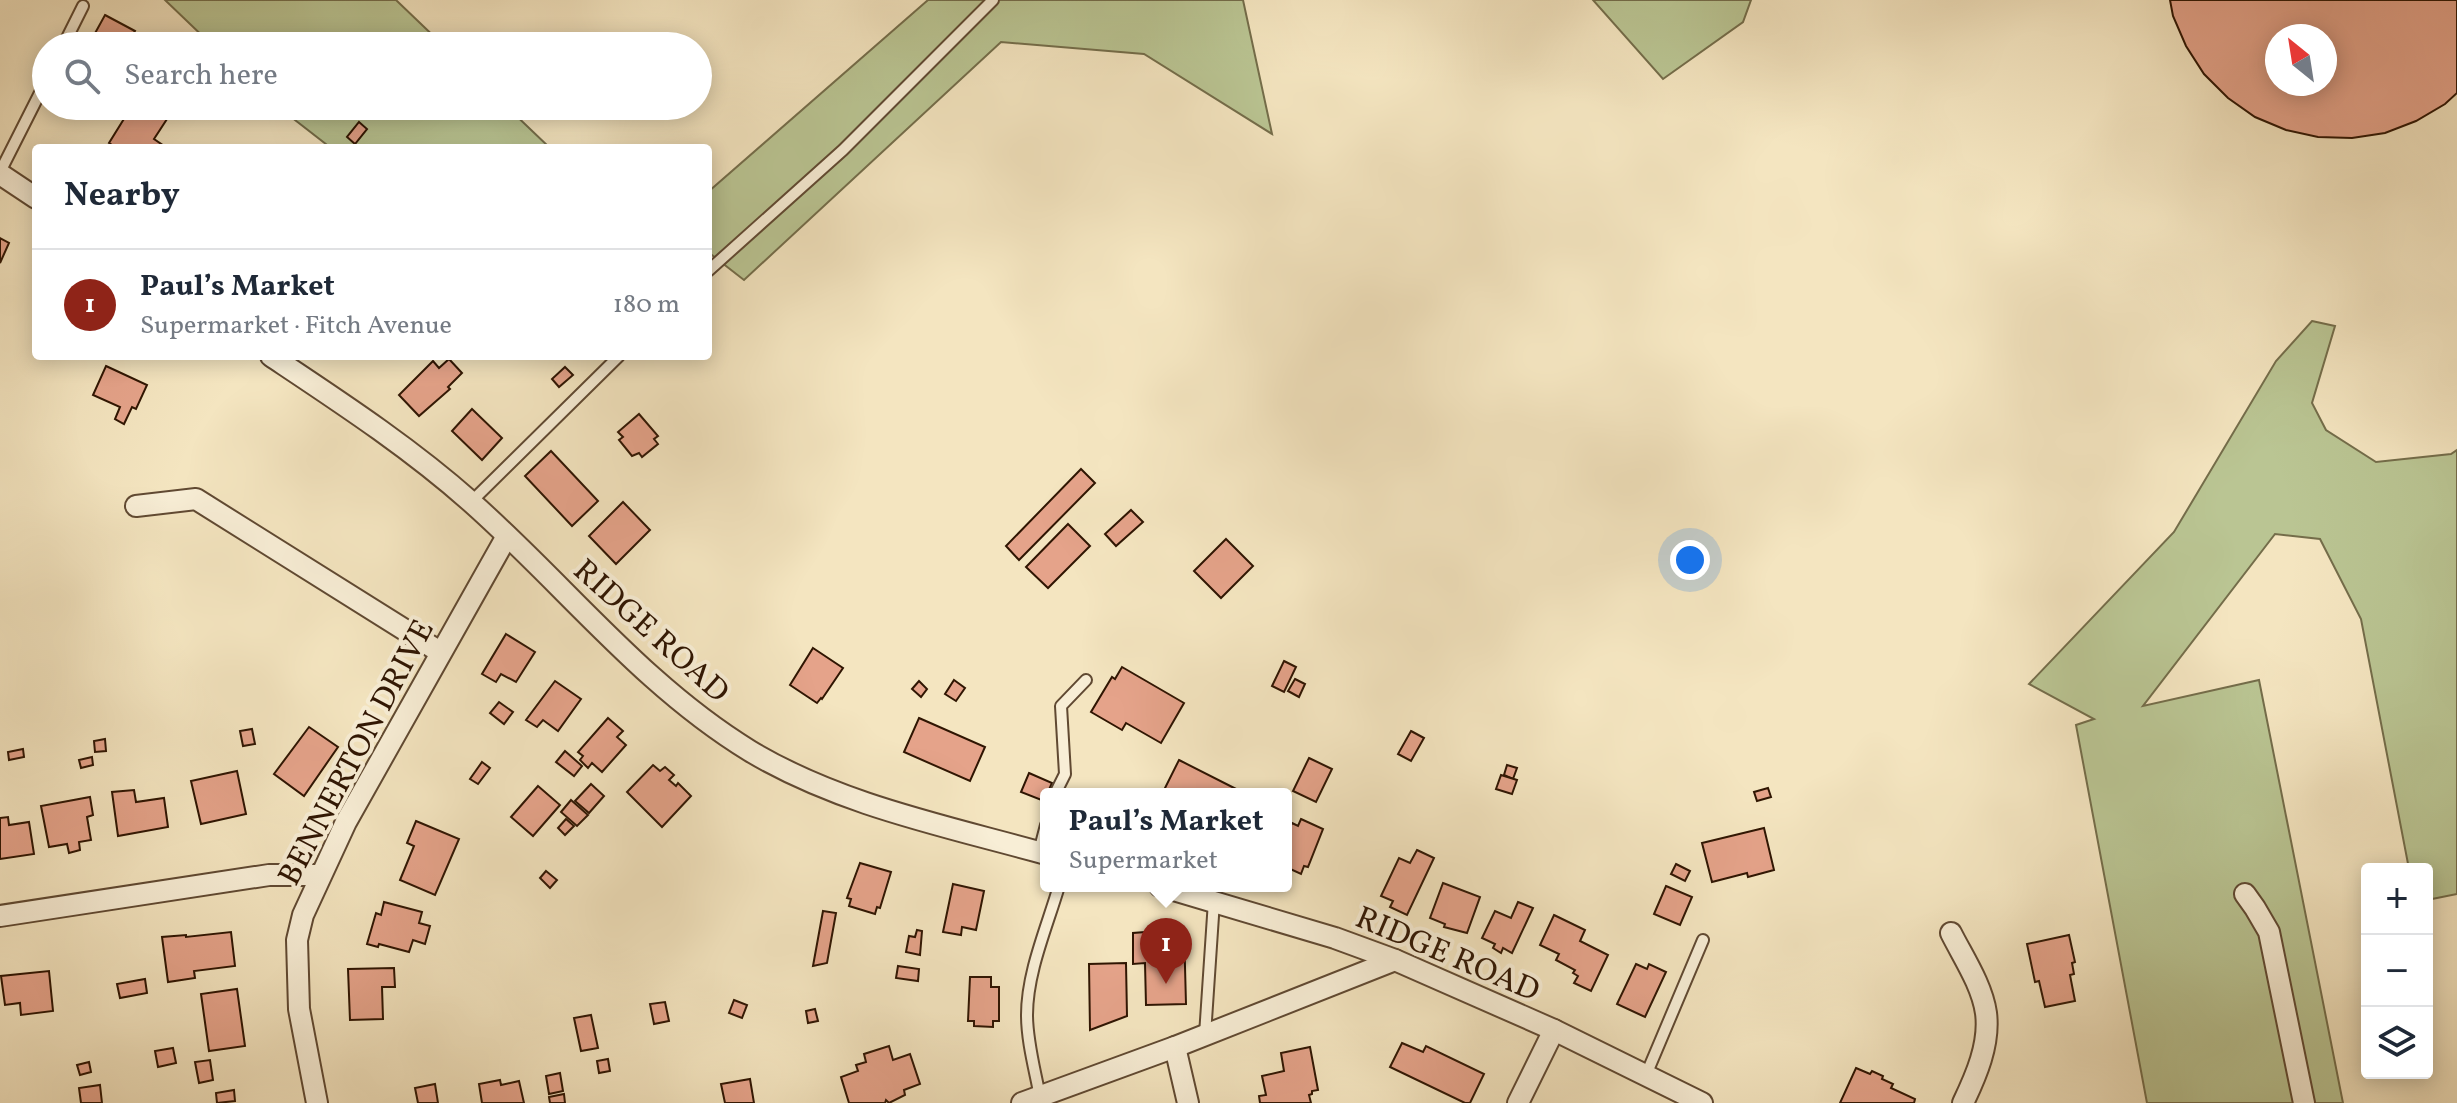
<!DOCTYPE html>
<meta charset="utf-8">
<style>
body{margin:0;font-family:Vollkorn,serif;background:#f2f2f3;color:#1f2937}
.controls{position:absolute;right:24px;bottom:24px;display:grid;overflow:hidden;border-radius:8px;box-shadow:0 4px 20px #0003}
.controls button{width:72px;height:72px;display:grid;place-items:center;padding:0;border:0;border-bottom:2px solid #e0e1e3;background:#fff;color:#1f2937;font:40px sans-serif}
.compass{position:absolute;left:2265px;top:24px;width:72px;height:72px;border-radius:50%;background:#fff;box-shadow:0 4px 20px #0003;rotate:330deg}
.you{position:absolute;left:1690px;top:560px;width:28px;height:28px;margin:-20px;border:6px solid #fff;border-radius:50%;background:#1a73e8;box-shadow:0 0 0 12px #1a73e833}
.badge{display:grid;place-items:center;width:52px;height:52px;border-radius:50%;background:#8f2418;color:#fff;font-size:26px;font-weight:700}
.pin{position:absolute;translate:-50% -66px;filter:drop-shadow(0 2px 4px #0008)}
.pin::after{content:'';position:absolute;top:42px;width:28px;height:24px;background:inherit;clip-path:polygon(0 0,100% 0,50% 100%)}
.popup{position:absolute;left:1040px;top:788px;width:252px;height:104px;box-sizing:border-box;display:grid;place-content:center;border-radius:8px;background:#fff;filter:drop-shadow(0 2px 6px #0005);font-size:26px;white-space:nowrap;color:#747a83}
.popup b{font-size:30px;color:#1f2937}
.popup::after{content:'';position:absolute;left:50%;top:100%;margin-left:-16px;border:16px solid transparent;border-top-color:#fff}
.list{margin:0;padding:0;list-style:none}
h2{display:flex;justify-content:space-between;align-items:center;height:104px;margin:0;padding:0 32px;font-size:34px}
h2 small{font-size:26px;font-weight:400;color:#747a83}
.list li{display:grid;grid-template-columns:52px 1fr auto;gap:24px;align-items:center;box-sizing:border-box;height:112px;padding:0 32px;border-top:2px solid #e0e1e3}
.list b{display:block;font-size:30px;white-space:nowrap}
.list p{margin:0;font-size:26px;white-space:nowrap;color:#747a83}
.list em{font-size:26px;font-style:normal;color:#747a83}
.icon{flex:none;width:44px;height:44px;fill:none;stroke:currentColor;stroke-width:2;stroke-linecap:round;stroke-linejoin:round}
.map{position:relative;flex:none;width:2457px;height:1103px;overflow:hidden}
.search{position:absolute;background:#fff;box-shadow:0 4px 20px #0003;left:32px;top:32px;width:680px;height:88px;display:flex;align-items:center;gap:20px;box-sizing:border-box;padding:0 28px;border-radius:44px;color:#747a83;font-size:30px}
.panel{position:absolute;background:#fff;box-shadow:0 4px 20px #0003;left:32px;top:144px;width:680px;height:216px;border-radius:8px}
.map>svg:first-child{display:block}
.green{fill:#bac593;stroke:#746d4a;stroke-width:2}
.building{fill:#e5a38a;stroke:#2f1502;stroke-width:2;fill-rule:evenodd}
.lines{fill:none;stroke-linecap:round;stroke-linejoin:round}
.service-casing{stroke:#604932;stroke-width:14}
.minor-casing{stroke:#604932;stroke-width:24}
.service{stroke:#f8eed6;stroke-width:10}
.minor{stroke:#f8eed6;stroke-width:20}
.labels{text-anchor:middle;stroke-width:8;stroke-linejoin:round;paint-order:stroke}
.street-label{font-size:32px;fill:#2f1502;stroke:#f8eed6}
</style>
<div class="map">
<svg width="2457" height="1103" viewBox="0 0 2457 1103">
<rect width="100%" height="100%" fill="#f4e5c0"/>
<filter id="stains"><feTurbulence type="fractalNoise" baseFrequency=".0025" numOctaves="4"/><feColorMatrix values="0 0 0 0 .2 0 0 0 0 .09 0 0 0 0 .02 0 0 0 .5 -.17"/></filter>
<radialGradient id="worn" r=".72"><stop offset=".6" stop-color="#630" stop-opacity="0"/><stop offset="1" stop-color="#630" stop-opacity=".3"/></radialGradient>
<g class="green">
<polygon points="165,0 396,0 444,46 213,46"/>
<polygon points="928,0 1243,0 1272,134 1144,54 1001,42 744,280 708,252 708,192"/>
<polygon points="1593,0 1751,0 1743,22 1663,79"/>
<polygon points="277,106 506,106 550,148 331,148"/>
<polygon points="2312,321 2335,326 2312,403 2326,430 2376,462 2451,454 2457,450 2457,894 2427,900 2427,869 2409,869 2361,619 2320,539 2275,534 2143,706 2259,680 2343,1103 2147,1103 2076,725 2094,719 2029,684 2174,532 2276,361"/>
</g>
<g class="building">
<path d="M 2170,0 L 2457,0 L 2457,93 L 2445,104 L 2416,121 L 2385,133 L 2352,138 L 2318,137 L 2286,130 L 2255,117 L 2228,98 L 2204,74 L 2186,46 L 2173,16 ZM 2277,36 L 2325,36 L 2325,84 L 2277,84 Z"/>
<polygon points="105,15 135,31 126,46 88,46"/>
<polygon points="132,106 142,106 156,116 158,113 167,119 154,139 164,146 162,148 117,148 109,143"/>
<polygon points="359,122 367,129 355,144 347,137"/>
<polygon points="0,238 9,243 0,263"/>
<polygon points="449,359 462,373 448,387 450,389 419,416 399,395 433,361 439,368"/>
<polygon points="106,366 147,385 136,409 132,407 124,424 115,419 120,407 93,395"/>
<polygon points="565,367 573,375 559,387 552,379"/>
<polygon points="472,409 502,438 482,460 452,431"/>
<polygon points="639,414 658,436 654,439 658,444 642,457 639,453 632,456 619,440 623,437 618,432"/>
<polygon points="551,451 598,501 572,526 525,476"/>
<polygon points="1081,469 1095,483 1019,560 1006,546"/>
<polygon points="623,502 650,530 616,564 589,536"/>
<polygon points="1131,510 1143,522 1116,546 1105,534"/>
<polygon points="1068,524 1090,546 1048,588 1026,567"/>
<polygon points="1226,539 1253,566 1221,598 1194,571"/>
<polygon points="506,634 535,652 516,682 501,674 496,682 482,674"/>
<polygon points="813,648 843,668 822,699 821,698 817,703 790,685"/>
<polygon points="1284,661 1296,667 1284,692 1272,686"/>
<polygon points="1122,667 1184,703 1161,743 1126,723 1122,730 1091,712 1112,677 1115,679"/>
<polygon points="1295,679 1305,684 1299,697 1288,691"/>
<polygon points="954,680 965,688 956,701 945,694"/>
<polygon points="555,681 581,699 558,731 543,720 537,727 526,720"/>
<polygon points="919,681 927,689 921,697 912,689"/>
<polygon points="499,702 513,712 504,724 490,713"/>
<polygon points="608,718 623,731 617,737 626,745 602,772 592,763 588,768 580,760 583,756 578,752"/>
<polygon points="919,718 985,747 970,781 904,752"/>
<polygon points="309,727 338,747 304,796 274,774"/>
<polygon points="252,729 255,744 243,746 240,731"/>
<polygon points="1411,731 1424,738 1411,761 1398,754"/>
<polygon points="105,739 106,751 95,752 94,741"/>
<polygon points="23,749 24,757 9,760 8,752"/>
<polygon points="565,751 582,766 574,776 556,762"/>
<polygon points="92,757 93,765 81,768 79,760"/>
<polygon points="1309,758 1332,769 1316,802 1293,791"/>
<polygon points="1179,760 1246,794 1172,794 1164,790"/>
<polygon points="482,762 490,768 478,784 470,779"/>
<polygon points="653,765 660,771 665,767 674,775 669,780 676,786 678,783 691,796 662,827 627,792"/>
<polygon points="1507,765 1517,768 1513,779 1504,775"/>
<polygon points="237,771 246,814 201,824 191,781"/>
<polygon points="1029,773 1052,783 1044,801 1021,792"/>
<polygon points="1501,775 1517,780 1512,794 1496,789"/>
<polygon points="591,784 604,796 589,813 575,801"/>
<polygon points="538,786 560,805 533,836 511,817"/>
<polygon points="1768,788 1771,797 1757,801 1754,792"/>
<polygon points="134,790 136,802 164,798 168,827 118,836 112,792"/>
<polygon points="90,797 93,815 87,817 91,840 79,842 80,850 69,853 67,844 49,847 41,806"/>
<polygon points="571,800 588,815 577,826 561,812"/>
<polygon points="8,817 9,825 29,822 34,854 0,859 0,818"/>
<polygon points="566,819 574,826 565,835 558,828"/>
<polygon points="1301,819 1323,829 1308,867 1304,866 1301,874 1286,867 1286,838 1292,823 1298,826"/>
<polygon points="416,821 459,839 435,895 400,880 414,846 407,843"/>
<polygon points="1764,828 1774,870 1748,877 1747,873 1712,882 1702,843"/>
<polygon points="1417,850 1434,858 1407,915 1390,907 1393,901 1381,896 1399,858 1410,863"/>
<polygon points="860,863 891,872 880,908 877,907 875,914 849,906 851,899 847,898"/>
<polygon points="1676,864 1690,871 1685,881 1671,874"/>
<polygon points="546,871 557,880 550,888 540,878"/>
<polygon points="1443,883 1480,897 1467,933 1444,927 1445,924 1430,918"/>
<polygon points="953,884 984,891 976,930 962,927 961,935 943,932"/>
<polygon points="1666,886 1692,897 1680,925 1654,914"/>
<polygon points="384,902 422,912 419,923 430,926 425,944 413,940 409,952 379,944 378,947 367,944 376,913 381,915"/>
<polygon points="1518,902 1533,908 1512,953 1503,948 1501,953 1493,948 1495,944 1482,938 1495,911 1511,918"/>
<polygon points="823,911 836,913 827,963 813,966"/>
<polygon points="1554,915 1585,930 1580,941 1608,955 1591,991 1574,983 1578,976 1573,973 1575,970 1556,960 1559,954 1540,945"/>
<polygon points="1184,929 1186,1004 1146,1005 1145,963 1133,964 1133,933"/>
<polygon points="917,930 922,931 920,955 906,952 909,936 915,937"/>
<polygon points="231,932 235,966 194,971 195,978 168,982 162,937 186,935 186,937"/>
<polygon points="2069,935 2075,962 2072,963 2074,974 2070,975 2075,1001 2045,1007 2039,981 2035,982 2027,944"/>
<polygon points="1126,963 1127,1016 1090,1030 1089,964"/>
<polygon points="1636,964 1647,969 1649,964 1666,972 1645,1017 1617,1004"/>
<polygon points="898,966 919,969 918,981 896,978"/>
<polygon points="394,968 395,987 382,987 383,1019 350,1020 348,969"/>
<polygon points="49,971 53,1011 21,1015 20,1003 5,1005 1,976"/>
<polygon points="970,977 991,977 991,987 999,987 999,1021 993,1021 993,1027 974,1026 974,1021 968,1021"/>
<polygon points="145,979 147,993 120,998 117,984"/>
<polygon points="237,989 245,1046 209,1051 201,994"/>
<polygon points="734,1000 747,1005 742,1018 729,1013"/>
<polygon points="665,1002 669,1021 654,1024 650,1004"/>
<polygon points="815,1009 818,1021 808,1023 806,1011"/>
<polygon points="591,1015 598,1048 581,1051 574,1018"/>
<polygon points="1402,1043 1423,1052 1426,1046 1484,1074 1470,1103 1465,1103 1390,1067"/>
<polygon points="889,1046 893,1060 910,1054 920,1084 904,1090 905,1095 889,1103 886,1100 885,1103 849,1103 841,1077 858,1071 856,1065 866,1062 864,1054"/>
<polygon points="1310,1047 1318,1090 1312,1091 1312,1094 1309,1095 1311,1103 1260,1103 1259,1096 1266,1095 1262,1076 1284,1071 1281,1053"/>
<polygon points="173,1048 176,1063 158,1067 155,1051"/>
<polygon points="608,1059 610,1071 599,1073 597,1061"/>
<polygon points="210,1060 213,1080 199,1083 195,1062"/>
<polygon points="89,1062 91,1072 80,1075 77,1065"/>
<polygon points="1856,1068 1870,1074 1872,1071 1883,1076 1882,1079 1893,1084 1891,1088 1915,1099 1914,1103 1840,1103"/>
<polygon points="560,1073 563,1091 549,1094 546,1076"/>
<polygon points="750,1079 754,1103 725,1103 721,1084"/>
<polygon points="500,1080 501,1085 519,1081 524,1103 482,1103 479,1084"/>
<polygon points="435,1084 438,1103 418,1103 415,1088"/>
<polygon points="100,1085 102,1103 81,1103 79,1088"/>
<polygon points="234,1090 235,1101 217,1103 216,1093"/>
<polygon points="564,1094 565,1103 550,1103 549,1097"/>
</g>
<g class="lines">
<defs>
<g id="service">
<polyline points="63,46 83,6"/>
<polyline points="0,172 46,81"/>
<polyline points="708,271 843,150 993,0"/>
<polyline points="471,502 619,356"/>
<polyline points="1055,794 1065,774 1061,706 1086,680"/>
<polyline points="1039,852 1046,825"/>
<polyline points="1205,1035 1214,901"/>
<polyline points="1646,1075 1703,940"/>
<path d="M 1040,1097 C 1035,1070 1027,1042 1027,1015 C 1027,972 1047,927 1059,886"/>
</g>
<g id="minor">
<polyline points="0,174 36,198"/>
<path d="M 271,356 C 340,402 409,447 471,502 C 565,585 642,685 750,751 C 840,805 946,826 1046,854"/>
<polyline points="136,506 196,499 440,652"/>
<polyline points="1160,886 1335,938 1395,960 1554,1030 1702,1103"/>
<polyline points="2245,894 2255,908 2269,932 2304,1103"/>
<polyline points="0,916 269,875 320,875"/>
<path d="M 1951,933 C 1963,957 1982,985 1986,1013 C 1990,1044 1976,1076 1963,1103"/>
<polyline points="1175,1047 1188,1103"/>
<polyline points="317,1103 299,1009 297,940 303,915 346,822 507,536"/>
<polyline points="1022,1103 1175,1047 1395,960"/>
<polyline points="1518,1103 1554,1030"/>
</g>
</defs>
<use href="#service" class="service-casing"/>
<use href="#minor" class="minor-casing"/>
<use href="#service" class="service"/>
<use href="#minor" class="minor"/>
</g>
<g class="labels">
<g class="street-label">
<text transform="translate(652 630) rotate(42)" y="11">RIDGE ROAD</text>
<text transform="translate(355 752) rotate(-62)" y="11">BENNERTON DRIVE</text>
<text transform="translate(1448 953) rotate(23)" y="11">RIDGE ROAD</text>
</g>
</g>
<rect width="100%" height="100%" filter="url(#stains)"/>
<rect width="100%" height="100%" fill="url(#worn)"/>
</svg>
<div class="controls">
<button>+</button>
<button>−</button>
<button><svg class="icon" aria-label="layers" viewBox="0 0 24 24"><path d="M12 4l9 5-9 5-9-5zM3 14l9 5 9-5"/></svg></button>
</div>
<svg class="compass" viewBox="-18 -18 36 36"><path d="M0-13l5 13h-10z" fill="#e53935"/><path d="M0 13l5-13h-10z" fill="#747a83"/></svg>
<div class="you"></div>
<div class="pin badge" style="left:1166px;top:984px">1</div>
<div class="popup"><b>Paul’s Market</b>Supermarket</div>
<div class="search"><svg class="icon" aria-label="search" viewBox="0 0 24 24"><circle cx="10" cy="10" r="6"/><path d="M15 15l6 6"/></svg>Search here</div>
<section class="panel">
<h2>Nearby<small></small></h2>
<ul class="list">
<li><span class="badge">1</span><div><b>Paul’s Market</b><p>Supermarket · Fitch Avenue</p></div><em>180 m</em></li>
</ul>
</section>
</div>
